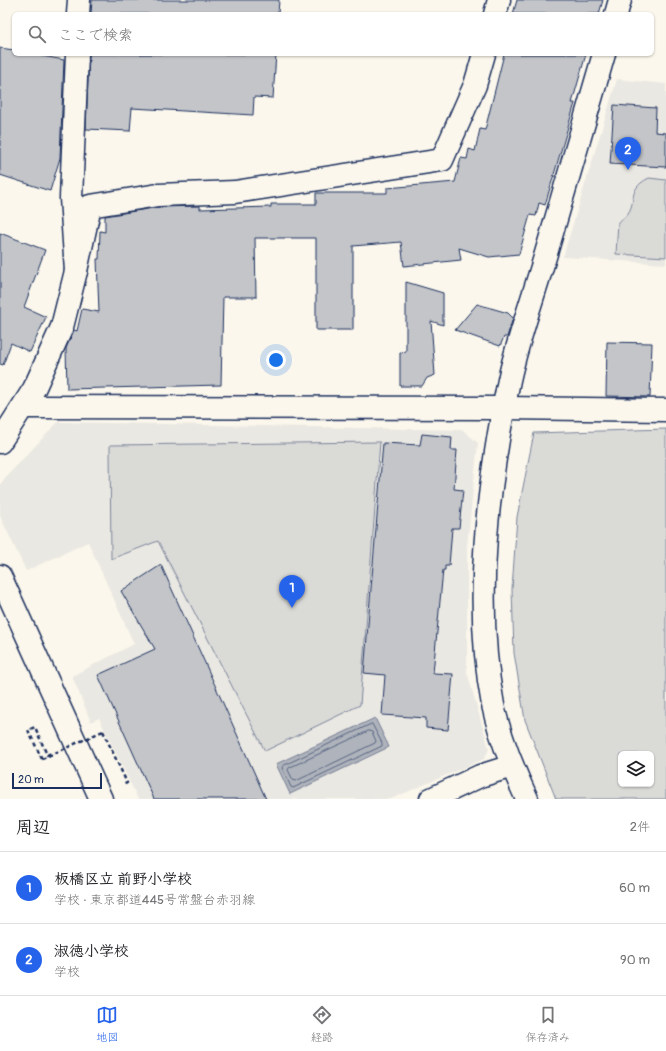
<!DOCTYPE html>
<html lang="ja">
<meta charset="utf-8">
<style>
body{margin:0;font-family:Pangolin,"Klee One",sans-serif;background:#f2f2f2;color:#202124}
.controls{position:absolute;right:12px;bottom:12px;display:grid;overflow:hidden;border-radius:6px;box-shadow:0 1px 3px #0004}
.controls button{width:36px;height:36px;display:grid;place-items:center;padding:0;border:0;border-bottom:1px solid #e0e0e0;background:#fff;color:#202124;font:20px sans-serif}
.scale{position:absolute;left:12px;bottom:10px;width:90px;box-sizing:border-box;padding-left:4px;border:2px solid #1b2f5e;border-top:0;font-size:11px;line-height:14px;white-space:nowrap;color:#1b2f5e;-webkit-text-stroke:3px #fbf7ec;paint-order:stroke}
.you{position:absolute;left:276px;top:360px;width:14px;height:14px;margin:-10px;border:3px solid #fff;border-radius:50%;background:#1a73e8;box-shadow:0 0 0 6px #1a73e833}
.badge{display:grid;place-items:center;width:26px;height:26px;border-radius:50%;background:#2563eb;color:#fff;font-size:13px;font-weight:700}
.pin{position:absolute;translate:-50% -33px;filter:drop-shadow(0 1px 2px #0008)}
.pin::after{content:'';position:absolute;top:21px;width:14px;height:12px;background:inherit;clip-path:polygon(0 0,100% 0,50% 100%)}
.list{margin:0;padding:0;list-style:none}
h2{display:flex;justify-content:space-between;align-items:center;height:52px;margin:0;padding:0 16px;font-size:17px}
h2 small{font-size:13px;font-weight:400;color:#757577}
.list li{display:grid;grid-template-columns:26px 1fr auto;gap:12px;align-items:center;box-sizing:border-box;height:72px;padding:0 16px;border-top:1px solid #e0e0e0}
.list b{display:block;font-size:15px;white-space:nowrap}
.list p{margin:0;font-size:13px;white-space:nowrap;color:#757577}
.list em{font-size:13px;font-style:normal;color:#757577}
.icon{flex:none;width:22px;height:22px;fill:none;stroke:currentColor;stroke-width:2;stroke-linecap:round;stroke-linejoin:round}
.map{position:relative;flex:none;width:666px;height:799px;overflow:hidden}
.search{position:absolute;background:#fff;box-shadow:0 1px 3px #0004;left:12px;right:12px;top:12px;height:44px;display:flex;align-items:center;gap:10px;box-sizing:border-box;padding:0 14px;border-radius:6px;color:#757577;font-size:15px}
.sheet{height:196px;background:#fff}
nav{display:flex;justify-content:space-around;align-items:center;box-sizing:border-box;height:56px;border-top:1px solid #e0e0e0;background:#fff;font-size:11px;color:#757577}
nav a{display:grid;justify-items:center;gap:2px}
nav .on{color:#2563eb}
.map>svg:first-child{display:block}
.built{fill:#eae8e2}
.green{fill:#dadad7;stroke:#7a849a;fill-rule:evenodd}
.water{fill:#afb3bb;stroke:#747e96}
.lines{fill:none;stroke-linecap:round;stroke-linejoin:round}
.shore{stroke:#566483;stroke-width:1}
.building{fill:#c3c5c9;stroke:#1b2f5e}
.street-casing{stroke:#1b2f5e;stroke-width:25}
.secondary-casing{stroke:#1b2f5e;stroke-width:25}
.path{stroke:#1b2f5e;stroke-width:2.5;stroke-dasharray:4 3;stroke-linecap:butt}
.street{stroke:#fbf7ec;stroke-width:22}
.secondary{stroke:#fbf7ec;stroke-width:22}
.path-bridge{stroke:#1b2f5e;stroke-width:2.5;stroke-dasharray:4 3;stroke-linecap:butt}
</style>
<div class="map">
<svg width="666" height="799" viewBox="0 0 666 799">
<rect width="100%" height="100%" fill="#fbf7ec"/>
<filter id="ink" filterUnits="userSpaceOnUse"><feTurbulence type="fractalNoise" baseFrequency=".025" numOctaves="2"/><feDisplacementMap in="SourceGraphic" scale="8" xChannelSelector="R" yChannelSelector="G"/><feConvolveMatrix kernelMatrix="1 2 1 2 8 2 1 2 1" color-interpolation-filters="sRGB"/></filter>
<g filter="url(#ink)">
<g class="built">
<polygon points="617,79 666,84 666,264 563,257"/>
<polygon points="58,422 463,430 478,443 467,546 467,672 489,749 484,759 391,799 138,799 99,718 91,722 72,676 134,644 88,542 26,571 0,516 0,485 4,479"/>
</g>
<g class="green">
<path d="M 649,178 L 666,180 L 666,257 L 616,254 L 618,222 C 643,207 622,191 649,178 Z"/>
<path d="M 666,429 L 666,799 L 556,799 L 525,720 L 514,653 L 512,589 L 517,517 L 534,433 ZM 621,754 L 651,754 L 651,784 L 621,784 Z"/>
<polygon points="380,442 360,705 265,751 158,541 111,559 110,445"/>
</g>
<polygon class="water" points="375,718 389,747 290,794 276,764"/>
<g class="lines">
<g class="shore">
<polygon points="372,724 382,743 382,746 293,788 291,787 282,768 283,766"/>
<polygon points="369,731 372,732 376,741 375,743 296,781 293,780 288,770 289,768"/>
</g>
</g>
<g class="building">
<polygon points="92,0 279,0 278,14 91,14"/>
<polygon points="517,0 603,0 599,14 513,14"/>
<polygon points="0,48 14,50 14,54 32,54 64,60 60,158 50,191 0,175"/>
<polygon points="89,54 276,54 273,98 254,97 253,115 132,108 130,131 86,129"/>
<polygon points="504,54 586,54 572,103 575,103 545,205 539,203 536,216 530,215 519,254 489,257 459,248 461,260 404,266 401,242 353,246 353,330 316,330 316,238 255,238 256,297 223,297 221,385 67,389 66,348 74,330 77,331 82,309 99,312 97,259 99,259 100,231 105,232 105,216 159,207 200,206 200,209 271,207 271,204 316,204 316,193 387,193 387,188 455,182 461,158 467,159 469,149 475,151 480,129 485,130"/>
<polygon points="614,105 656,108 655,132 666,133 666,167 610,164"/>
<polygon points="0,233 45,250 24,307 46,317 30,352 11,343 3,365 0,364"/>
<polygon points="406,282 443,293 443,325 431,321 435,375 427,378 422,386 400,386 400,353 406,352"/>
<polygon points="477,304 508,313 513,318 507,337 504,337 500,346 455,330"/>
<polygon points="607,342 652,343 650,397 606,396"/>
<polygon points="422,434 452,437 451,450 457,450 454,489 463,490 459,528 452,528 449,566 445,566 445,570 443,570 433,673 453,674 448,730 426,728 426,718 382,715 385,675 364,673 383,443 420,445"/>
<polygon points="161,565 266,799 154,799 98,675 155,649 121,591"/>
</g>
<g class="lines">
<defs>
<g id="street">
<polyline points="78,14 79,0"/>
<polyline points="495,14 499,0"/>
<polyline points="616,14 620,0"/>
<polyline points="76,271 90,206 158,195 235,192 442,160 475,85 484,54"/>
<polyline points="23,407 504,408 666,410"/>
<polyline points="0,442 34,389 62,327 76,271 71,198 77,54"/>
<polyline points="431,799 480,776 512,766"/>
<path d="M 527,799 C 513,769 500,738 493,705 C 473,601 488,483 509,380 C 518,338 535,292 547,250 C 566,185 585,119 604,54"/>
</g>
<polyline id="secondary" points="0,576 101,799"/>
</defs>
<use href="#street" class="street-casing"/>
<use href="#secondary" class="secondary-casing"/>
<g class="path">
<polyline points="103,731 127,783 123,785"/>
<polyline points="42,759 28,730 35,727 47,755 51,753"/>
</g>
<use href="#street" class="street"/>
<use href="#secondary" class="secondary"/>
<polyline class="path-bridge" points="42,759 103,731"/>
</g>
</g>
</svg>
<div class="controls">
<button><svg class="icon" aria-label="layers" viewBox="0 0 24 24"><path d="M12 4l9 5-9 5-9-5zM3 14l9 5 9-5"/></svg></button>
</div>
<div class="scale">20 m</div>
<div class="you"></div>
<div class="pin badge" style="left:292px;top:608px">1</div>
<div class="pin badge" style="left:628px;top:170px">2</div>
<div class="search"><svg class="icon" aria-label="search" viewBox="0 0 24 24"><circle cx="10" cy="10" r="6"/><path d="M15 15l6 6"/></svg>ここで検索</div>
</div>
<section class="sheet">
<h2>周辺<small>2件</small></h2>
<ul class="list">
<li><span class="badge">1</span><div><b>板橋区立 前野小学校</b><p>学校 · 東京都道445号常盤台赤羽線</p></div><em>60 m</em></li>
<li><span class="badge">2</span><div><b>淑徳小学校</b><p>学校</p></div><em>90 m</em></li>
</ul>
</section>
<nav>
<a class="on"><svg class="icon" aria-label="map" viewBox="0 0 24 24"><path d="M3 6l6-2 6 2 6-2v14l-6 2-6-2-6 2zM9 4v14M15 6v14"/></svg>地図</a>
<a><svg class="icon" aria-label="directions" viewBox="0 0 24 24"><path d="M12 3l9 9-9 9-9-9zM9 14v-3h6M13 9l2 2-2 2"/></svg>経路</a>
<a><svg class="icon" aria-label="saved" viewBox="0 0 24 24"><path d="M7 4h10v16l-5-4-5 4z"/></svg>保存済み</a>
</nav>
